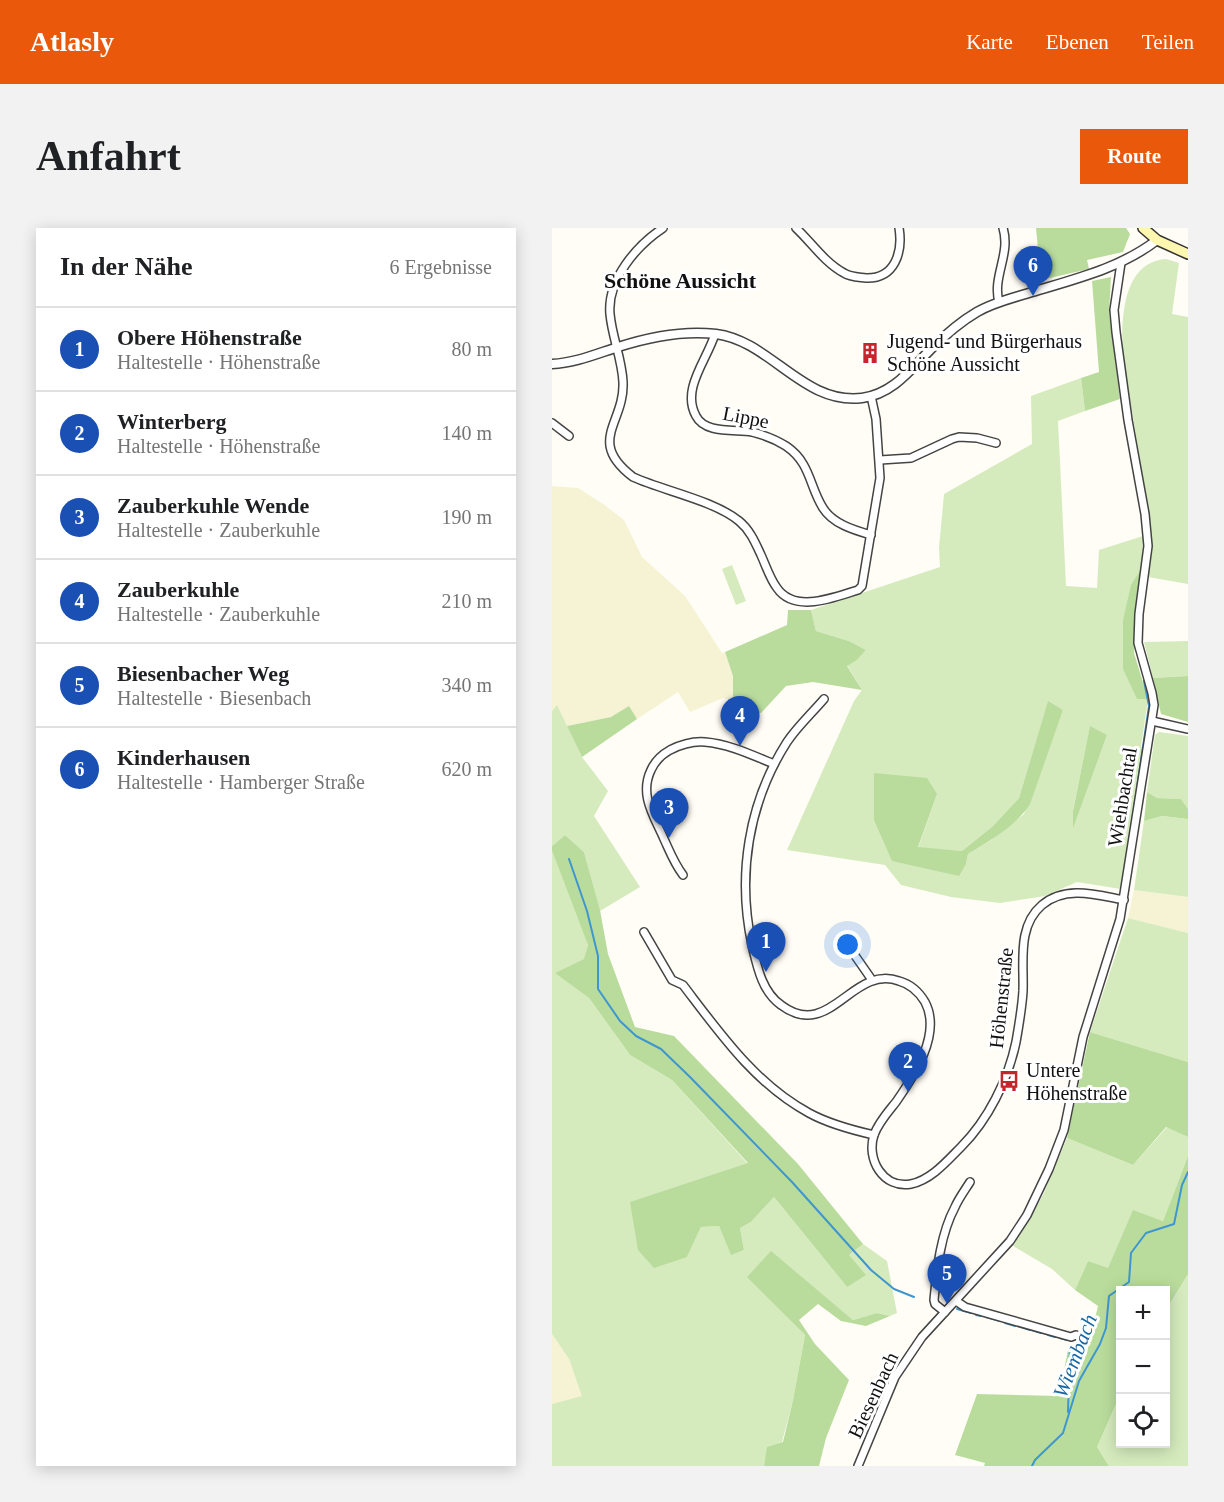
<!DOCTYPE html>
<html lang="de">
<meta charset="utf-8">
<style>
body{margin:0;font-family:Georgia,serif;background:#f2f2f2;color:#202124}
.controls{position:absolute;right:18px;bottom:18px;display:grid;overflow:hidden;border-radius:0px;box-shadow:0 3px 15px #0003}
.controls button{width:54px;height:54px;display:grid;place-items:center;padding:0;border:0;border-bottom:2px solid #e0e0e0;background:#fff;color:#202124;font:30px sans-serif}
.you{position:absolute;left:296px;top:717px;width:21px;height:21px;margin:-15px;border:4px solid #fff;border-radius:50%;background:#1a73e8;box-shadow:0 0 0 9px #1a73e833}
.badge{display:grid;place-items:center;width:39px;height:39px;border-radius:50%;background:#ea580c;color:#fff;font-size:20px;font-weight:700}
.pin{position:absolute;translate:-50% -50px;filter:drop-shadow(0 2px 3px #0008)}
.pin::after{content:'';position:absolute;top:32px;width:21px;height:18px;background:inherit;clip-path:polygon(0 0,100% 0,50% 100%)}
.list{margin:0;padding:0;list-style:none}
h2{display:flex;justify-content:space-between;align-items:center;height:78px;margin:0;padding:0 24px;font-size:26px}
h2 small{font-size:20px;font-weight:400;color:#757577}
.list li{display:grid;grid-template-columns:39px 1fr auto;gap:18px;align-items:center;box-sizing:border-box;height:84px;padding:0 24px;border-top:2px solid #e0e0e0}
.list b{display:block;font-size:22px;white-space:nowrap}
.list p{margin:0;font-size:20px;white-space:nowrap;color:#757577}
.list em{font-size:20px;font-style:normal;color:#757577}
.icon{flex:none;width:33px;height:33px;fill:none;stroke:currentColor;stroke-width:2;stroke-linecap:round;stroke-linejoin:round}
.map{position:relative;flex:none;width:636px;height:1238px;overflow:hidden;border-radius:0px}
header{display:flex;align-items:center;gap:36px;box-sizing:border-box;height:84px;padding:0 30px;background:#ea580c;color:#fff}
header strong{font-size:28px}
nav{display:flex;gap:33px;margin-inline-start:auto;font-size:21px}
.intro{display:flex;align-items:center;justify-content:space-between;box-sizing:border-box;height:144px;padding:0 36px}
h1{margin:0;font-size:42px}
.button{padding:15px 27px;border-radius:0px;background:#ea580c;color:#fff;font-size:21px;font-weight:700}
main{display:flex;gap:36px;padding:0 36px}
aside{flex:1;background:#fff;border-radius:0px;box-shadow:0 3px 15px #0003}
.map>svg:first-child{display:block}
.farmland{fill:#f6f3d4}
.green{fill:#d5ebbd;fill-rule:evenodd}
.forest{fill:#b9dc9c}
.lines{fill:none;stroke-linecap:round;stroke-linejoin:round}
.stream{stroke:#3f96cf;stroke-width:2}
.minor-casing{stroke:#444;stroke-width:10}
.tertiary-casing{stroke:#444;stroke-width:11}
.secondary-casing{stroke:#333;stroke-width:12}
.minor{stroke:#fff;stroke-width:7}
.tertiary{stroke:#fff;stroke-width:8}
.secondary{stroke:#fff6b0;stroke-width:9}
.labels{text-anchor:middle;stroke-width:6;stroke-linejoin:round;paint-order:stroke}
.poi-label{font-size:20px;fill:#111;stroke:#fff;text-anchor:start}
.street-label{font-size:20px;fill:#111;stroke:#fff}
.water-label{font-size:21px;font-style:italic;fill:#1768a6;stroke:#fff}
.quarter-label{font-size:22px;font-weight:bold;fill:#111;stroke:#fff}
</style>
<header>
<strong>Atlasly</strong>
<nav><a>Karte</a><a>Ebenen</a><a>Teilen</a></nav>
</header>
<div class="intro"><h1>Anfahrt</h1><a class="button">Route</a></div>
<main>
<aside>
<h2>In der Nähe<small>6 Ergebnisse</small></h2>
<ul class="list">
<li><span class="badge" style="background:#1a4fb4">1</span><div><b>Obere Höhenstraße</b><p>Haltestelle · Höhenstraße</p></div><em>80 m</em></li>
<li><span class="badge" style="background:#1a4fb4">2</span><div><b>Winterberg</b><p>Haltestelle · Höhenstraße</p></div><em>140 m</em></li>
<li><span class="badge" style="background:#1a4fb4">3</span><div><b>Zauberkuhle Wende</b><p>Haltestelle · Zauberkuhle</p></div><em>190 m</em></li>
<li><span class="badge" style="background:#1a4fb4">4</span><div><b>Zauberkuhle</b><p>Haltestelle · Zauberkuhle</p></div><em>210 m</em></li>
<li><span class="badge" style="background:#1a4fb4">5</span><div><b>Biesenbacher Weg</b><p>Haltestelle · Biesenbach</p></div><em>340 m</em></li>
<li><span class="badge" style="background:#1a4fb4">6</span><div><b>Kinderhausen</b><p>Haltestelle · Hamberger Straße</p></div><em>620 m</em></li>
</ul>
</aside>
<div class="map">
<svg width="636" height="1238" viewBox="0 0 636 1238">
<rect width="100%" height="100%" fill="#fffdf5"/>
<g class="farmland">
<polygon points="0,258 26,260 51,276 72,292 90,329 133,368 170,425 173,424 181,448 181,472 171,470 138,484 126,464 85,491 77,479 59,489 15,498 5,478 0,483"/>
<polygon points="582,662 636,669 636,705 576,690"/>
<polygon points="0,1106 17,1131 31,1168 0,1176"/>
</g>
<g class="green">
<path d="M 614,31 L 627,35 L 620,86 L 636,89 L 636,356 L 596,349 L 599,297 L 571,130 C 569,95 569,34 614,31 Z"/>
<path d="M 529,150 L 533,183 L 506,193 L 514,358 L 545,360 L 547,322 L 591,308 L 590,340 L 571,392 L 585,471 L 596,471 L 589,519 L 592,520 L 572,659 L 569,661 L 525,654 L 493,668 L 448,675 L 399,669 L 349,657 L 333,637 L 235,622 L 302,473 L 310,462 L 295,437 L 305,432 L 314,422 L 297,413 L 264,403 L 259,382 L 388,339 L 387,320 L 392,266 L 480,216 L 479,168 ZM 496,474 L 511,482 L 472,586 L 438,613 L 416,626 L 414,636 L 340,633 L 385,566 L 366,620 L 410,623 L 441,598 L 467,570 ZM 538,499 L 555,507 L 521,597 L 521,582 Z"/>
<polygon points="180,337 194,373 184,377 170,341"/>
<polygon points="636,413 636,448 601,450 592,414"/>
<polygon points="5,477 30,529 56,563 42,588 88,659 48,683 32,624 13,607 0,618 0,483"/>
<polygon points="607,504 636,508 636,581 629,571 605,570 595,564 603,507"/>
<polygon points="610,588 636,591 636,669 582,662 592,593"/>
<polygon points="0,623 36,716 33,731 4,745 37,770 78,827 120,852 196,936 79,974 135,1029 149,999 167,998 179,1026 192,1022 188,1000 199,994 222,969 295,1059 297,1027 311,1016 335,1033 345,1085 338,1088 325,1085 301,1092 219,1024 196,1049 253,1107 241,1172 230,1214 216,1220 212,1238 0,1238 0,1176 30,1168 17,1131 0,1106"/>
<polygon points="576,690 636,705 636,834 538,804"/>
<polygon points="615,899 636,909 636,928 611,993 581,983 556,1041 536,1033 523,1062 500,1041 461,1018 491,967 515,910 581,937"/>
<polygon points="636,1046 636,1238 557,1238 545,1219 568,1167 568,1216 614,1216 614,1082"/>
</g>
<g class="forest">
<polygon points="484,0 574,0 578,6 571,24 535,32 537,41 489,52"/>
<polygon points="559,49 557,85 568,171 533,183 529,150 547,144 540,53"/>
<polygon points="590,340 584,388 582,425 596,471 585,471 571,441 571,392 579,357"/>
<polygon points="236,382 259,382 264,403 297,413 314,422 305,432 295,438 310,462 261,454 234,458 209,485 202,484 197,475 181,472 181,448 173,424 235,397"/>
<polygon points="636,448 636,494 609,486 601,450"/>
<path d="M 496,473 L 511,482 L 478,576 C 464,598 438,613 416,626 L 414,636 L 407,648 L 340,633 L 322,592 L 322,545 L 375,550 L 385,566 L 366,619 L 410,623 L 441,598 L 467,570 Z"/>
<polygon points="77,478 85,491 30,529 15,498 59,489"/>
<polygon points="538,498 555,507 521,600 521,583"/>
<polygon points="595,564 605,570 629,571 636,581 636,591 610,588 592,593"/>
<polygon points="13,607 32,624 48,682 56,726 83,799 122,808 246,936 311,1016 297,1027 314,1047 295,1059 222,969 199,994 188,1000 192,1022 179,1027 167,998 149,999 135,1029 102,1040 86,1022 78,974 196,935 120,852 78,827 37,770 3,745 32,731 36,717 0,623 0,618"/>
<polygon points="538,804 636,834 636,909 614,899 581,937 515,910"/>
<polygon points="636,928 636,1046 614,1082 614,1062 568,1062 568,1167 545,1219 557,1238 432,1238 433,1235 403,1227 425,1166 507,1168 516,1122 534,1128 546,1078 523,1062 536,1033 556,1040 581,982 611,993"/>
<polygon points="219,1023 301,1092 325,1085 338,1088 314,1098 289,1093 266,1076 247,1092 263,1116 297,1152 274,1210 267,1238 212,1238 215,1219 231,1214 241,1172 253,1107 195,1049"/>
</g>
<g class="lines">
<g class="stream">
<polyline points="579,601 597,478 592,453"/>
<polyline points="17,631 35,683 46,728 46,761 68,793 84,808 109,821 138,849 240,954 319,1042 342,1061 362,1069"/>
<polyline points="405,1081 419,1085"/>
<polyline points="424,1087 429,1088"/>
<polyline points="434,1089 448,1093"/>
<polyline points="453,1095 463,1098"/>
<polyline points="466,1098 478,1102"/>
<polyline points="480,1102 489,1105"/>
<polyline points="496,1107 503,1109"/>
<polyline points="508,1110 515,1112"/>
<polyline points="516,1184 518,1118"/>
<polyline points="480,1238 483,1232 511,1205 527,1153 548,1116 554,1100 557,1068 577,1054 579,1025 594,1005 622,996 630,957 636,944"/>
</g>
<defs>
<g id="minor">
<path d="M 111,0 C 84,18 55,52 58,86 C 60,109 70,131 71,154 C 73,195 34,213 81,249 C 112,263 161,272 187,293 C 198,302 203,314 209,327 C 214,338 218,351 225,360 C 243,386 283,369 306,362 L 310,358 L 328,250 L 324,191 L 319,168"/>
<path d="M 244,0 C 259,14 273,35 292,45 C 298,49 307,49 314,50 C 343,51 351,24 347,0"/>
<path d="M 447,74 C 440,49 459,26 451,0"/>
<path d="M 163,106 C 155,132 129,161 144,188 C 153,206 183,201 200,204 C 212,207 223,211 234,218 C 259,235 257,258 271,280 C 281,296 302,302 319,307"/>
<polyline points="0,195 17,208"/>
<polyline points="328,232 359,230 400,211 407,209 425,210 444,215"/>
<path d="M 272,471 C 260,485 245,499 235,514 C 196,575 185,648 200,717 C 205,738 210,764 229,777 C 278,814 300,736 347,753 C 358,756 367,764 373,774 C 390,806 362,848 344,874 C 336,884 326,895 322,907 C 314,931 331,961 359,956 C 379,952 395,933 409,919 C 436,892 456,852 464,814 C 467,797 470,780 471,763 C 472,734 465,698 490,677 C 514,657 545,667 572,672"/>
<polyline points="600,493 636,501"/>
<path d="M 131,647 C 122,635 118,624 112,611 C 102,588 87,567 99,542 C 103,533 109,527 118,522 C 128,517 141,513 153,514 C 177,516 200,527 222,536"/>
<path d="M 92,704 L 120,752 L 131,757 C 167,804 203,856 257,885 C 277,896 300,902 322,907"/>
<polyline points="297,719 320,752"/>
<polyline points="404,1073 413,1079 519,1109 524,1107"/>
<path d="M 393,1084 L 383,1076 L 382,1072 C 385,1042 388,1007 403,979 C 407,970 413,962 418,954"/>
<polyline points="306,1238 343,1149 370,1109 458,1013 475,987 497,941 512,902 531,809 568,691 602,477 600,465 586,415 587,386 596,318 593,286 576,192 564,104 562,82 569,35"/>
</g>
<path id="tertiary" d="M 0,136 C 23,135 44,126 66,119 C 97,109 130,102 164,106 C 219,113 251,177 310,170 C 341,166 359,141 379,121 C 393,107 408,94 425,84 C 442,74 461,70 480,64 C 523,51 569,40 605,12"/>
<polyline id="secondary" points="591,0 605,12 636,26"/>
</defs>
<use href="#minor" class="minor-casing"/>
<use href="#tertiary" class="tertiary-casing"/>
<use href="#secondary" class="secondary-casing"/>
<use href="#minor" class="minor"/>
<use href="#tertiary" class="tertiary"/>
<use href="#secondary" class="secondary"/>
</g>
<defs>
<symbol id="building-bare" viewBox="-9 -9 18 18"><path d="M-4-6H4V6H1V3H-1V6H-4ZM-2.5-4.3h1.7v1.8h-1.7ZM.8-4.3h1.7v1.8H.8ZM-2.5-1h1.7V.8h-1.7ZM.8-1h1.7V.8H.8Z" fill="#c4262e" stroke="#fff" stroke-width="2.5" paint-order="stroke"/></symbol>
<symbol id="bus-bare" viewBox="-9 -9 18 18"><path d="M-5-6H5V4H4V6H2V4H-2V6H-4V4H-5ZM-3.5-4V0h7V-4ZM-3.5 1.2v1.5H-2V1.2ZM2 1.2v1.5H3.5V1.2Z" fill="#c4262e" stroke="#fff" stroke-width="2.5" paint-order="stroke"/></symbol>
</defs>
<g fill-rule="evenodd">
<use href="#building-bare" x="303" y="110" width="30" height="30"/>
<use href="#bus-bare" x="442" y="838" width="30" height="30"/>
</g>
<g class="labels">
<g class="poi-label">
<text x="335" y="120">Jugend- und Bürgerhaus<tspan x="335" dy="23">Schöne Aussicht</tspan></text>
<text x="474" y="849">Untere<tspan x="474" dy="23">Höhenstraße</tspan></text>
</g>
<g class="street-label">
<text transform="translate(194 189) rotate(11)" y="7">Lippe</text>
<text transform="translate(570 569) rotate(-81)" y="7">Wiehbachtal</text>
<text transform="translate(449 770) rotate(-84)" y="7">Höhenstraße</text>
<text transform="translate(321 1167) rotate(-65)" y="7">Biesenbach</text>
</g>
<g class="water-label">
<text transform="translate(523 1128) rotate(-69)" y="7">Wiembach</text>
</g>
<g class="quarter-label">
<text x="128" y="60">Schöne Aussicht</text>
</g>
</g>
</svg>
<div class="controls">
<button>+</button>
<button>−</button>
<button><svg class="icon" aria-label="locate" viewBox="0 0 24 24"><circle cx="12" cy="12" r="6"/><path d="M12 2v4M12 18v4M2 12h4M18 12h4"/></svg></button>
</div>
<div class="you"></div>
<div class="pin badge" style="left:214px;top:744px;background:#1a4fb4">1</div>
<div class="pin badge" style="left:356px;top:864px;background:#1a4fb4">2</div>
<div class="pin badge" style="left:117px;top:610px;background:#1a4fb4">3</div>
<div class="pin badge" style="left:188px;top:518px;background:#1a4fb4">4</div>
<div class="pin badge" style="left:395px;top:1076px;background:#1a4fb4">5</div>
<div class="pin badge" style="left:481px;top:68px;background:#1a4fb4">6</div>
</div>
</main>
